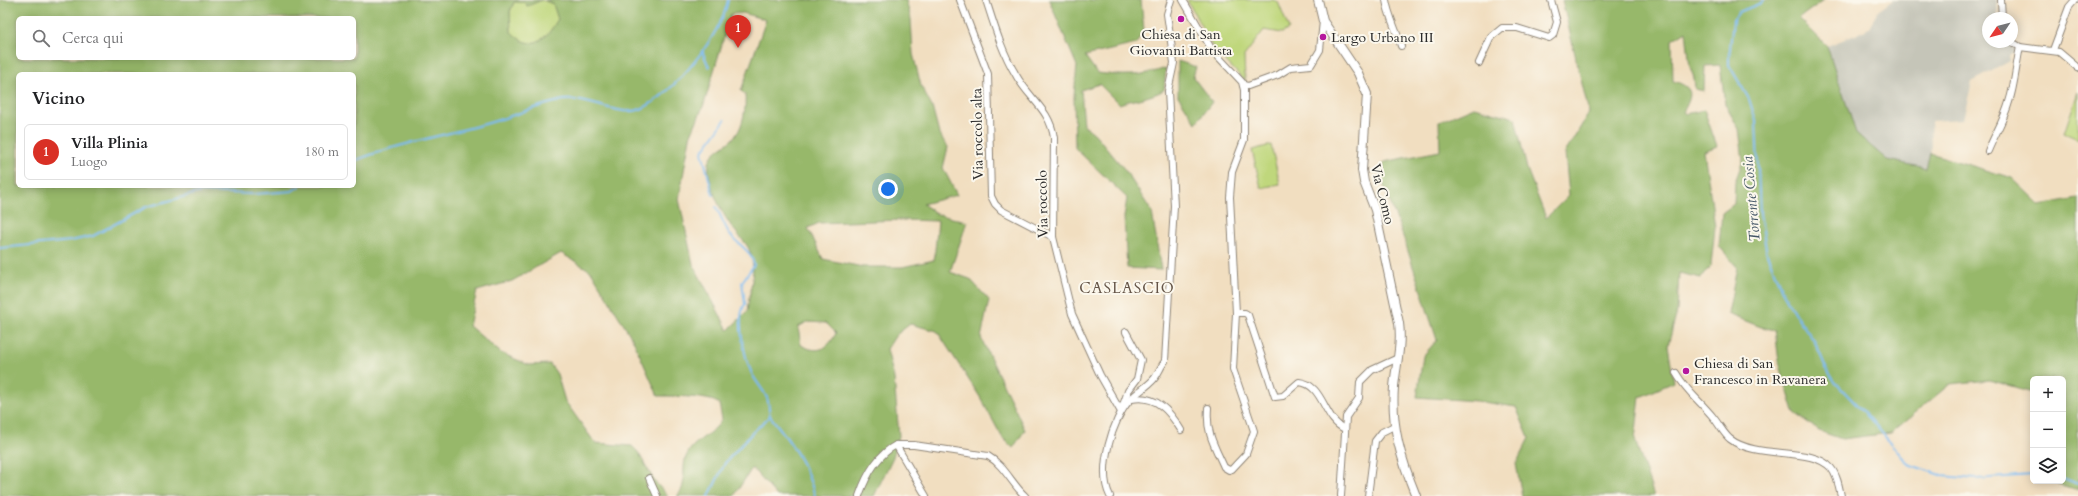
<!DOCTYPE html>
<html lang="it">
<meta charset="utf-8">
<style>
body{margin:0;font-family:Cardo,serif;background:#f2f2f2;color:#202124}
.controls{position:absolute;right:12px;bottom:12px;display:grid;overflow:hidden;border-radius:6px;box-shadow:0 2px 10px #0003}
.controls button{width:36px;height:36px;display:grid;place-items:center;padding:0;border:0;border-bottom:1px solid #e0e0e0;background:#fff;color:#202124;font:20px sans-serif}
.compass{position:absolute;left:1982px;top:12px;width:36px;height:36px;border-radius:50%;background:#fff;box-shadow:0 2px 10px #0003;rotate:235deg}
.you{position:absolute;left:888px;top:189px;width:14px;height:14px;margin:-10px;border:3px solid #fff;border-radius:50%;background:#1a73e8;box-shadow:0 0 0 6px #1a73e833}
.badge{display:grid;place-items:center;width:26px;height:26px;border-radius:50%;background:#d93025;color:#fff;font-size:13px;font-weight:700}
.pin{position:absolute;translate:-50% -33px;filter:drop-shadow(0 1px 2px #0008)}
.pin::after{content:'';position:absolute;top:21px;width:14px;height:12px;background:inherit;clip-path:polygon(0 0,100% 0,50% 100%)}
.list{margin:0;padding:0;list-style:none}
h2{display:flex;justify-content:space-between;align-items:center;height:52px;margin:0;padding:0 16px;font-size:17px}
h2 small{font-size:13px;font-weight:400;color:#757577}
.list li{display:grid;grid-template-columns:26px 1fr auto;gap:12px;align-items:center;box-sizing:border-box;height:56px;margin:0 8px 8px;padding:0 8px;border:1px solid #e0e0e0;border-radius:6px}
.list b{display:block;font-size:15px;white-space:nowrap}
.list p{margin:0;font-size:13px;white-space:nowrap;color:#757577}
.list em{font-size:13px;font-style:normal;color:#757577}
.icon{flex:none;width:22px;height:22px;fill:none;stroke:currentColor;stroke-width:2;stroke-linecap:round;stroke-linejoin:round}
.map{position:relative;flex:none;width:2078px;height:496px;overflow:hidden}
.search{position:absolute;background:#fff;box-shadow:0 2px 10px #0003;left:16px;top:16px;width:340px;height:44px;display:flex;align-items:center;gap:10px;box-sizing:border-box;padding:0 14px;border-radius:6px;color:#757577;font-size:15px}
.panel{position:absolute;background:#fff;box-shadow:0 2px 10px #0003;left:16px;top:72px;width:340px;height:116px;border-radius:6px}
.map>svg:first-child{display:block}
.industrial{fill:#c5c5b8}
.green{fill:#bfd77b;stroke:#758153}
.forest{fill:#97b86b;stroke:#61724b;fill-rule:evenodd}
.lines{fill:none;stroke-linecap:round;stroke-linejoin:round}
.stream{stroke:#7dbbf1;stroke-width:2}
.minor-casing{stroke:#8e8476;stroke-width:8}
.tertiary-casing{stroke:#8e8476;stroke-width:10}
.minor{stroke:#fff;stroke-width:6}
.tertiary{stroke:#fff;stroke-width:8}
.poi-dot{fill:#b5179e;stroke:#fbf7ec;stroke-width:1.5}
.labels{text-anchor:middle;stroke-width:4;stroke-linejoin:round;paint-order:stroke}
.poi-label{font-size:14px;fill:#2b2b2b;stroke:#fbf7ec;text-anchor:start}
.street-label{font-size:14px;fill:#2b2b2b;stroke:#fbf7ec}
.water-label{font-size:15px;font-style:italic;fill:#445666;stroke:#fbf7ec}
.neighbourhood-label{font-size:15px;letter-spacing:1px;fill:#655548;stroke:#fbf7ec}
</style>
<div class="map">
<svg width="2078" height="496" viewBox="0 0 2078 496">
<rect width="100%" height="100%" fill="#fbf7ec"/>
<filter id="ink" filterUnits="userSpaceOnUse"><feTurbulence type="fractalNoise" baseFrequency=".025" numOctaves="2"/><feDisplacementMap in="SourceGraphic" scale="8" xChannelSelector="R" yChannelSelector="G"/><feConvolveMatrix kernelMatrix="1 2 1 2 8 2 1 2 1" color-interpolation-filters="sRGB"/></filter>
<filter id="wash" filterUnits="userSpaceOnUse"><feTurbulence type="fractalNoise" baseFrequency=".012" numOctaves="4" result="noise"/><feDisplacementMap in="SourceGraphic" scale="16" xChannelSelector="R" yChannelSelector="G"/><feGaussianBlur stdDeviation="0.9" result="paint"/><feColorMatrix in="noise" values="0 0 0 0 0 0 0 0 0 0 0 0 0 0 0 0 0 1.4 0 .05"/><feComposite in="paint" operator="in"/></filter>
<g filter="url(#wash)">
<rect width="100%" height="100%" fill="#f1dec0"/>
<polygon class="industrial" points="1893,0 1997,0 1998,18 1988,18 1988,42 2008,42 2016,50 2009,55 2010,61 1972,82 1963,119 1931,121 1932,146 1926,168 1887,160 1856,133 1827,46 1858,34 1869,28 1878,11"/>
<g class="green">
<path d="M 542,0 L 553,4 L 558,19 C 546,40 532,53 511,32 L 510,12 L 514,2 L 524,2 L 527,6 Z"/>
<polygon points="1187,0 1273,0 1278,2 1289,29 1282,33 1264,30 1244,56 1245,81 1213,48"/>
<polygon points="2078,92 2078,139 2064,133"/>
<polygon points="1271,145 1280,184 1261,188 1252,150"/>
</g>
<g class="forest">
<path d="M 0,0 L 542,0 L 527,6 L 524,2 L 514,2 L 510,11 L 511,32 C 532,53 546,40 558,19 L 553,4 L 545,0 L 906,0 L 911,19 L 913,54 L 921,86 L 932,107 L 939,134 L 948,147 L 943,168 L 957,195 L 923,204 L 937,214 L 967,222 L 950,272 L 970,279 L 989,300 L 981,338 L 1025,430 L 1013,448 L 1002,437 L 980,397 L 937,331 L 910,324 L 896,335 L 887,349 L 894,378 L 899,436 L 893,457 L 874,496 L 777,496 L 752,468 L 734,496 L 677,496 C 688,486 681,469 686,457 C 692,440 715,434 722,419 L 719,404 C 711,396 670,396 658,396 L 633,340 L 591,271 L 561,253 L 512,281 L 477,291 L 469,326 L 501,353 L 529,365 L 550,364 L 557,374 L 565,401 L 595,443 L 632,446 L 638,452 L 655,482 L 668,496 L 0,496 ZM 743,13 L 766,20 L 741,91 L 745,94 C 746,107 744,124 736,135 C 729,145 711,150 709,163 C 706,183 723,217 736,232 C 740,238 748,244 750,252 C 757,271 749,292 747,312 L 728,330 L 693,264 L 679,199 L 690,137 L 704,104 L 731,14 ZM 18,18 L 354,18 L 354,58 L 18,58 ZM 18,74 L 354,74 L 354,186 L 18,186 ZM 902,220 L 938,221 L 934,260 L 902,267 L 863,267 L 823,259 L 808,228 L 819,223 ZM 807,322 L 826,323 L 836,333 C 828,350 817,354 801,345 L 798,327 Z"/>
<path d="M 1049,0 L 1141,0 L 1144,30 L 1136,44 L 1085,56 L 1097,73 C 1123,76 1141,77 1166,68 L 1164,90 C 1150,98 1134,99 1119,104 L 1099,84 L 1081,90 L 1084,125 L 1095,134 L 1125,170 L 1152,212 L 1161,270 L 1127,268 L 1124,217 L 1127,198 L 1075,148 L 1074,96 L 1077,66 Z"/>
<path d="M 1562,0 L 1824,0 L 1799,18 L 1827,46 L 1856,133 L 1887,160 L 1926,168 L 1930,153 L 2012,178 L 2040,205 L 2078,198 L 2078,490 L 2050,481 L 2063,481 L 2063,379 L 2033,379 L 2033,392 L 1989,380 L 1950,384 L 1891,433 L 1842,439 L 1819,431 L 1794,412 L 1779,362 L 1775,330 L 1761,327 L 1728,314 L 1737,267 L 1719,246 L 1722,213 L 1734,204 L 1735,182 L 1743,160 L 1739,129 L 1725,104 L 1720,65 L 1705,66 L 1704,91 L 1695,89 L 1694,78 L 1690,67 L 1686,31 L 1672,40 L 1673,81 C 1694,87 1693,95 1683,112 L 1686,114 L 1704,110 L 1717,146 L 1704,151 L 1715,227 L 1711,265 L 1701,278 L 1679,273 L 1677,312 L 1668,345 L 1674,382 L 1640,397 L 1635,440 L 1654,496 L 1522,496 L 1516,464 L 1529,438 L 1516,407 L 1476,401 L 1417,397 L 1423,356 L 1437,340 L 1404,239 L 1381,178 L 1384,162 L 1440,151 L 1439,122 L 1474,107 L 1515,118 L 1527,169 L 1546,218 L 1569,195 L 1565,153 L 1589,113 Z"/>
<polygon points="1178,61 1196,67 1193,77 1212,102 1196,123 1178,96"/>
</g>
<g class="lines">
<g class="stream">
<polyline points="1763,0 1761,3 1739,12 1733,20 1729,58 1729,65 1749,99 1756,121 1760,214 1767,254 1783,293 1795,314 1815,342 1826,368 1835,382 1872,421 1908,464 1943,476 1976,479 2033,475"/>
<polyline points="702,51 709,67"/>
<path d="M 354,161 C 396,144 441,136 485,124 C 512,117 537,105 564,100 C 588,97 621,118 641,109 C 673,95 722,34 728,0"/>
<polyline points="713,195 702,152 725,120"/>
<polyline points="0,248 71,241 93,236 146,207 201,192 253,194 292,191 300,186"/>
<path d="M 770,416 C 791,442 806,464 815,496"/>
<polyline points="2063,478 2078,484"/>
<path d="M 709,496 L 725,463 L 752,433 L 770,416 C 769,411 769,403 767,398 C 763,389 756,382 752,374 C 745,358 735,319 745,304 L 742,282 L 754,265 C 751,249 737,245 729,233 C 724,225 721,216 716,207"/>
</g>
</g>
</g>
<g filter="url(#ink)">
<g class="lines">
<defs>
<g id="minor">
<polyline points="960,0 988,74 991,196 995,204 1001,210 1053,237"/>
<path d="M 986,0 C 994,25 1002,52 1016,75 C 1029,99 1050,109 1054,138 L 1053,237 L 1072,314 L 1100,375 L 1121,412"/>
<path d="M 1183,0 L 1212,50 L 1242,82 L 1244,90 L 1244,140 L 1232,172 L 1230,197 L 1236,313 L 1233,369 L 1254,431 L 1246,454 L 1232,469 L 1229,470 L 1224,467 C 1214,445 1206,433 1208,408"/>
<path d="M 1386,0 C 1388,15 1397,31 1401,46"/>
<polyline points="2001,0 2002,18"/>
<polyline points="2012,42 2020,47 2059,52 2078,68"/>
<polyline points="2053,50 2069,7 2075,0"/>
<polyline points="1479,63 1491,37 1502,28 1517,28 1549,38 1553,35 1557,22 1551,0"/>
<polyline points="1243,85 1248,86 1278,75 1291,67 1311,65 1320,50 1323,21"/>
<path d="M 1988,151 C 1995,134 2004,120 2009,102 C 2015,84 2016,65 2020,47"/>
<path d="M 1236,313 L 1245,313 L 1248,315 L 1275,397 L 1283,396 L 1299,382 C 1324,384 1323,420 1345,429"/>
<path d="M 1676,373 C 1687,392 1700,401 1713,417 C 1719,424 1723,433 1730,439 C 1757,460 1812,446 1831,468 C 1837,475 1839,486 1841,496"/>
<path d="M 1132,399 C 1156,395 1169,410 1181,430"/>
<polyline points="1122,408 1128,391 1137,379 1141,360 1126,332"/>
<polyline points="896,445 926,496"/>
<polyline points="649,478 657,496"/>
<path d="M 859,496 C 866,476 877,455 896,445 L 914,445 L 988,456 C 1004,465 1012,484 1025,496"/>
<path d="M 1110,496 C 1097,471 1112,419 1130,400 C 1137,392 1147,387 1154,379 C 1158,374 1161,366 1165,361 L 1174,206 L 1168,91 L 1174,63 L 1167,14 L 1171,0"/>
<polyline points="1341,496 1346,417 1359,398 1360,382 1372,370 1398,358"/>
<polyline points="1368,496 1375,441 1382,432 1394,426"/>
</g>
<path id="tertiary" d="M 1318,0 L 1323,21 L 1358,73 L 1367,94 L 1362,170 L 1364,182 L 1375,210 L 1399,323 C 1402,345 1396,365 1394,387 C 1391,427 1401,459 1416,496"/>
</defs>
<use href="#minor" class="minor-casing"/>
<use href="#tertiary" class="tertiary-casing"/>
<use href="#minor" class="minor"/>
<use href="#tertiary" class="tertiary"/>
</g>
</g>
<g class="poi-dot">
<circle cx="1181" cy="19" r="4"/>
<circle cx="1323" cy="37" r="4"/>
<circle cx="1686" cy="371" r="4"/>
</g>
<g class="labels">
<g class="poi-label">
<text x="1181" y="39" text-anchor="middle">Chiesa di San<tspan x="1181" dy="16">Giovanni Battista</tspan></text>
<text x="1331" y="42">Largo Urbano III</text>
<text x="1694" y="368">Chiesa di San<tspan x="1694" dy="16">Francesco in Ravanera</tspan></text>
</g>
<g class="street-label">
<text transform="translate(977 134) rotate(-91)" y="5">Via roccolo alta</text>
<text transform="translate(1383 194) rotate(76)" y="5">Via Como</text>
<text transform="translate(1042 204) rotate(-91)" y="5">Via roccolo</text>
</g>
<g class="water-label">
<text transform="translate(1751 199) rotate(-95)" y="5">Torrente Cosia</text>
</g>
<g class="neighbourhood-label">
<text x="1127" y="293">CASLASCIO</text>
</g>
</g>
</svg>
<div class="controls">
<button>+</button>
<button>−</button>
<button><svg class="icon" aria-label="layers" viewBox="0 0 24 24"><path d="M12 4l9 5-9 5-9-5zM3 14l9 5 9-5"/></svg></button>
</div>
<svg class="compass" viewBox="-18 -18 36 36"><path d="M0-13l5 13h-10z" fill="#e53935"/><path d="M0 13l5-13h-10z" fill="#757577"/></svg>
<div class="you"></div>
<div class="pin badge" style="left:738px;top:48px">1</div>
<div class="search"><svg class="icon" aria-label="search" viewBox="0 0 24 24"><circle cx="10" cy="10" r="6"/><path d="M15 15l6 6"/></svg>Cerca qui</div>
<section class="panel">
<h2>Vicino<small></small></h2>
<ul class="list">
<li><span class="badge">1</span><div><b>Villa Plinia</b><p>Luogo</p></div><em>180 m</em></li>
</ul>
</section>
</div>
